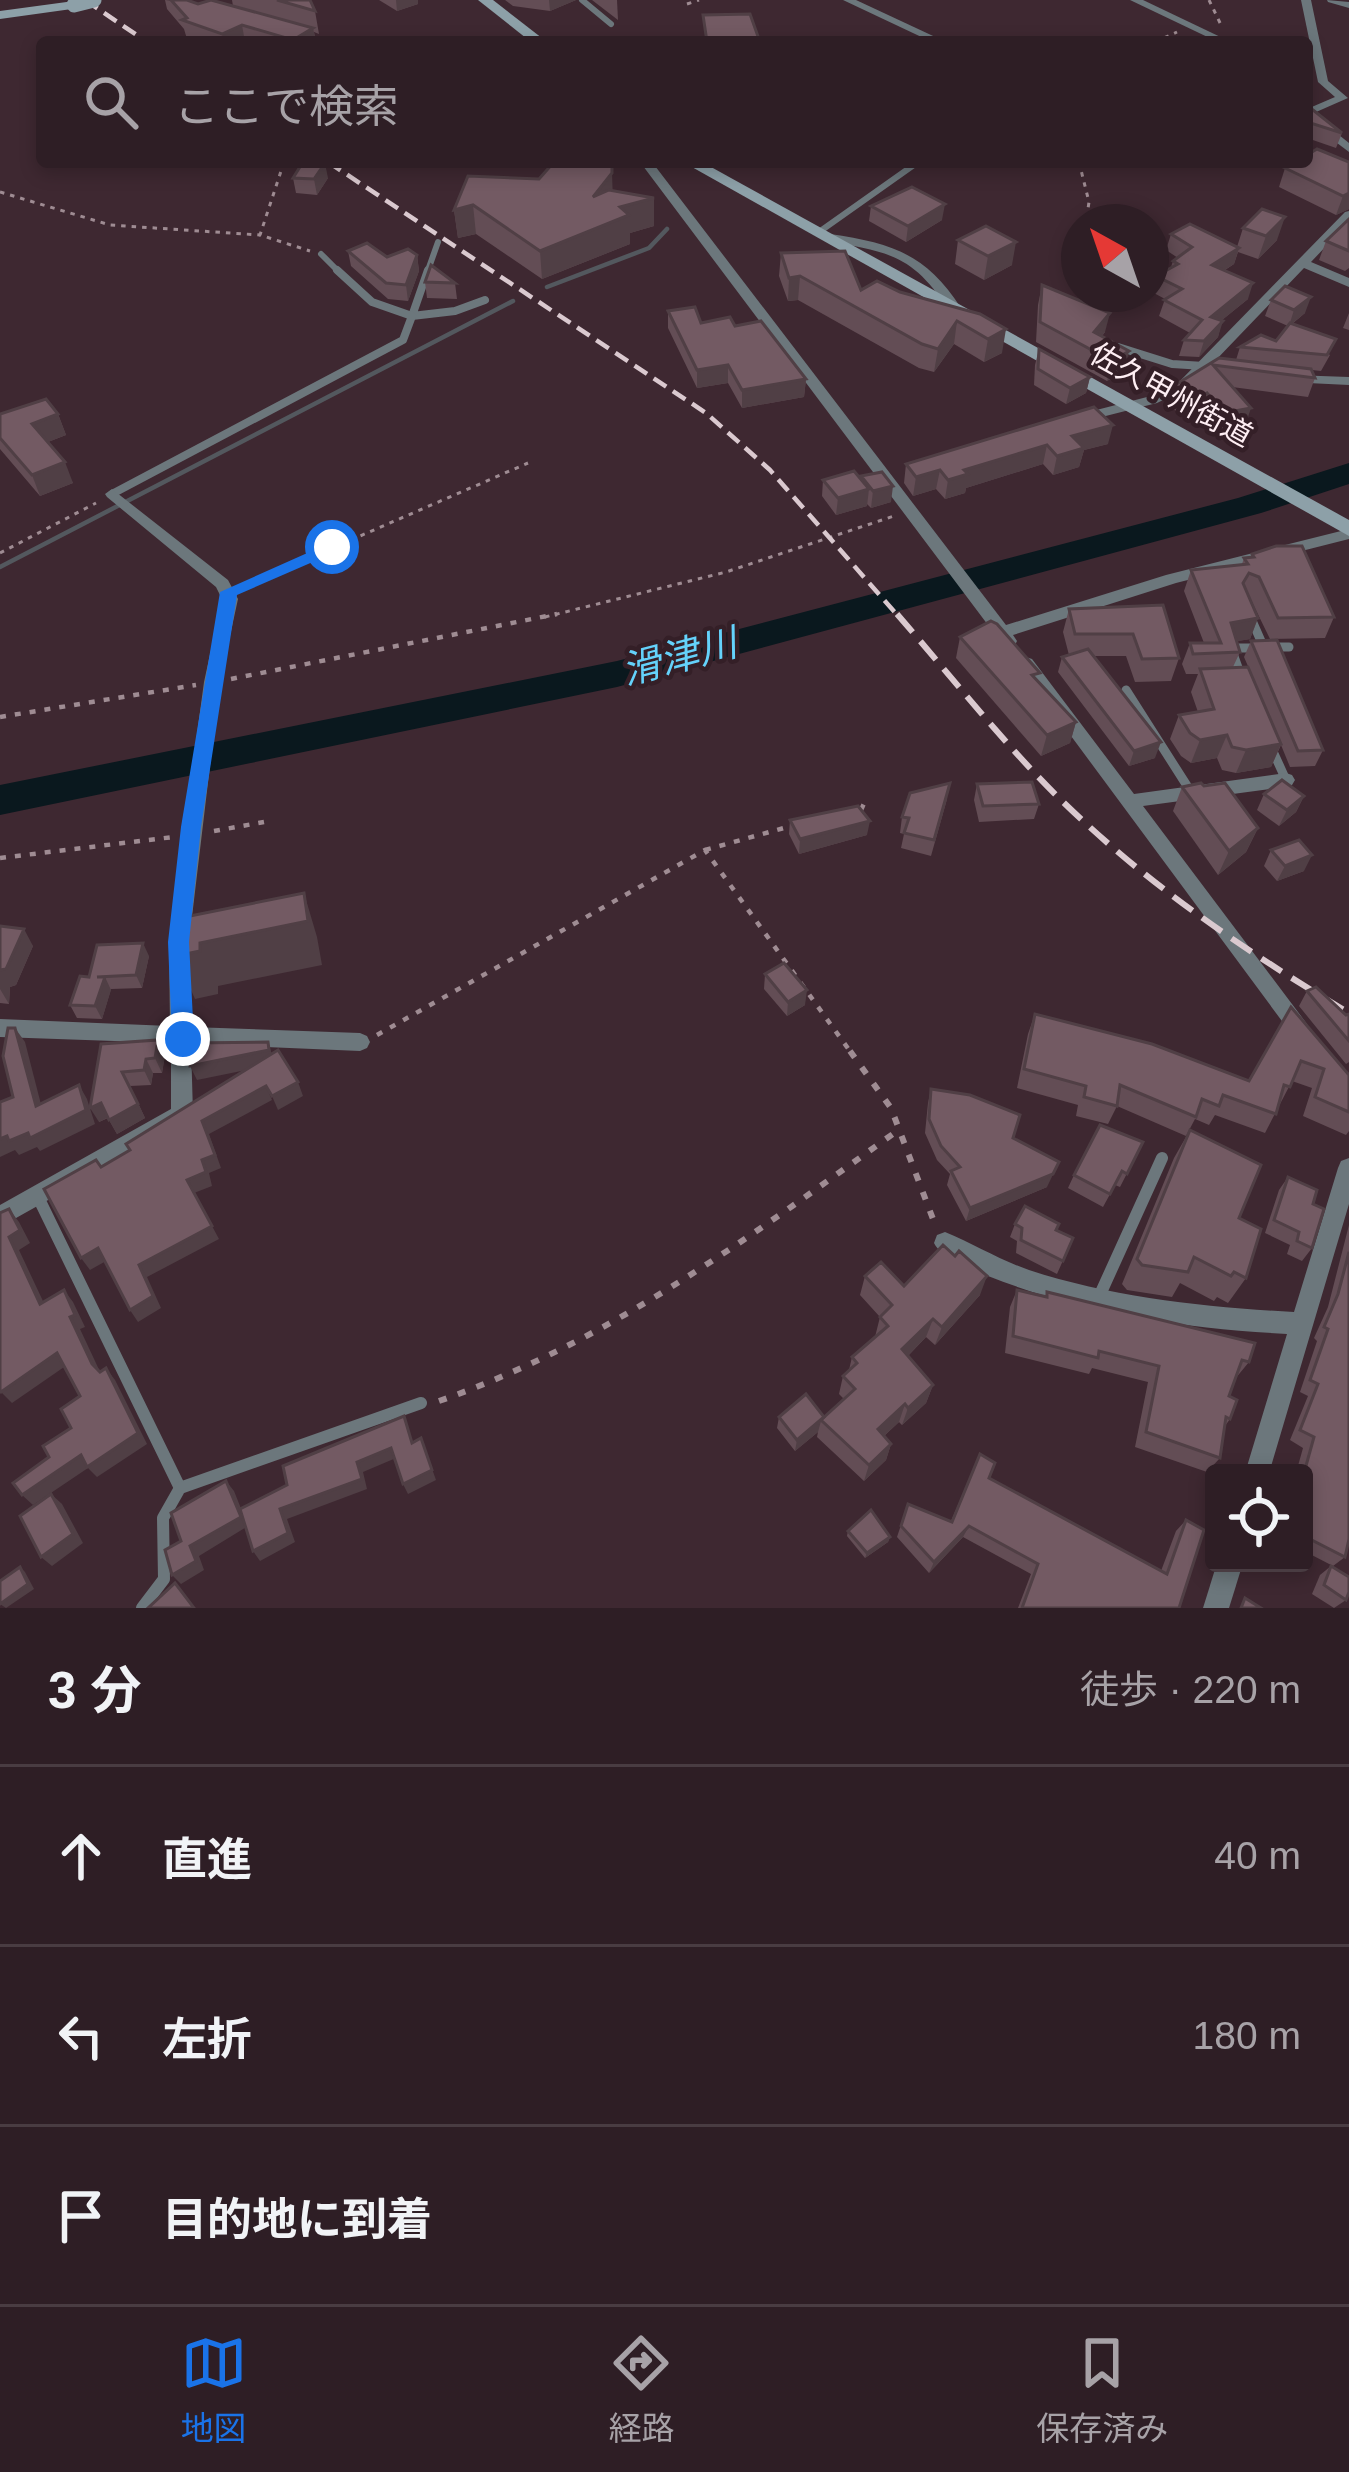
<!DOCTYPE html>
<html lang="ja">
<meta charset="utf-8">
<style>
body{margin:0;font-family:Arial,"Noto Sans JP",sans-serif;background:#36272d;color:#f1f3f6}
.controls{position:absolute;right:36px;bottom:36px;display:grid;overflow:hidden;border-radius:12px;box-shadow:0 6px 18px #0003}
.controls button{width:108px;height:108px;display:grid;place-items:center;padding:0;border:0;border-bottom:3px solid #493c42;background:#2e1e25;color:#f1f3f6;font:60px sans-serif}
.compass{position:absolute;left:1061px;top:204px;width:108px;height:108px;border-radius:50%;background:#2e1e25;box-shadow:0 6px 18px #0003;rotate:320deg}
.stop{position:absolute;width:36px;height:36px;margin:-27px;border:9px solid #1a73e8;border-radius:50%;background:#fff}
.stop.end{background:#1a73e8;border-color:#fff;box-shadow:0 3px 12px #0008}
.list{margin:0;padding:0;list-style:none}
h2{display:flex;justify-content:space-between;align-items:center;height:156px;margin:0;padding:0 48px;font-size:51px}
h2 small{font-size:39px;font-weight:400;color:#a7a2a7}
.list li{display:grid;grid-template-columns:78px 1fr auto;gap:36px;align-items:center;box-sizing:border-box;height:180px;padding:0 48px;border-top:3px solid #493c42}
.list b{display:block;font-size:45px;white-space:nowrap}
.list em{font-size:39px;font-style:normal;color:#a7a2a7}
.icon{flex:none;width:66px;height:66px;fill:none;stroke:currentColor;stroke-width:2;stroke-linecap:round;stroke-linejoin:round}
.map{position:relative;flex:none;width:1349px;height:1608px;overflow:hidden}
.search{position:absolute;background:#2e1e25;box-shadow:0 6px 18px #0003;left:36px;right:36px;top:36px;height:132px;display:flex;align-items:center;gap:30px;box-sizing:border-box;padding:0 42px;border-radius:12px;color:#a7a2a7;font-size:45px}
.sheet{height:696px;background:#2e1e25}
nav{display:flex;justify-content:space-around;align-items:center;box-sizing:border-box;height:168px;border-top:3px solid #493c42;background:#2e1e25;font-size:33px;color:#a7a2a7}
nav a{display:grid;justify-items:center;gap:6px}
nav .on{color:#1a73e8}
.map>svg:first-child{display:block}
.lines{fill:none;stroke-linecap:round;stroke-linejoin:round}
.stream{stroke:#53585e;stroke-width:4.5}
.river{fill:#0a181e;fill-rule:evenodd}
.path-far2{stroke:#9f8c93;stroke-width:3;stroke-dasharray:4.5 6;stroke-linecap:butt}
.path-far1{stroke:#9f8c93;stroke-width:4.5;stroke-dasharray:6 9;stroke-linecap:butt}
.path{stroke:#9f8c93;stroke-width:6;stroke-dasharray:8 12;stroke-linecap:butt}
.lane-far3{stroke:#6c777c;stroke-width:6}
.lane-far2{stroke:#6c777c;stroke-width:8}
.lane-far1{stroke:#6c777c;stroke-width:9}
.lane{stroke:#6c777c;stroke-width:12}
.street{fill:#6c777c;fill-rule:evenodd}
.secondary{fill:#8da0a8;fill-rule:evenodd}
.rail-far1{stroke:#dac9cf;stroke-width:4.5;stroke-dasharray:15 8;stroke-linecap:butt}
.rail{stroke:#dac9cf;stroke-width:6;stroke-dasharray:24 12;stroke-linecap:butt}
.secondary-bridge{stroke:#8da0a8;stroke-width:15}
.wall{fill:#634d55}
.shaded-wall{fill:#503f45}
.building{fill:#735a63;stroke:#503f45;stroke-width:3}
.route{fill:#1a73e8}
.labels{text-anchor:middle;stroke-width:9;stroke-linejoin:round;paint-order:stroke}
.far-street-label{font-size:30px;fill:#feeef3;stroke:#341f27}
.water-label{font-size:39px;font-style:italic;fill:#64d2fb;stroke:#341f27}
</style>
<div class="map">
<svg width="1349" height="1608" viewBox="0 0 1349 1608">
<rect width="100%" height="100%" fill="#3e2831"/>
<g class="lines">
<g class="stream">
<polyline points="547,287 649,248 667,229"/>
<polyline points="0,567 513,301"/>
</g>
<polygon class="river" points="1349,463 1349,484 1261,513 617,687 0,815 0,785 617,661 1238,498"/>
<g class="path-far2">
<polyline points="1209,0 1222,27"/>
<polyline points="687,4 699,0"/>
<polyline points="1155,42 1177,32"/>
<polyline points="284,162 260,235 310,251"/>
<polyline points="1079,162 1089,202 1086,222"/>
<polyline points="0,192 110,225 260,235"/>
<polyline points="0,553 96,503"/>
<polyline points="245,586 528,463"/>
<polyline points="545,617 726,572 894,516"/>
</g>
<g class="path-far1">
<polyline points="231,679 557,614"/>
<polyline points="0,717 196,685"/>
<polyline points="861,810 867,797"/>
<polyline points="214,831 264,822"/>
<polyline points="705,850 791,826"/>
<polyline points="0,858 173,837"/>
<polyline points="377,1035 705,850 852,1054"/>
</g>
<g class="path">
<polyline points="850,1051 891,1108 936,1227"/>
<path d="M 439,1401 C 611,1341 751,1236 897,1131"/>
</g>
<g class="lane-far3">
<polyline points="582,0 611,24"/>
<polyline points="819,232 918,162"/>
<polyline points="321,254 340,273"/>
<polyline points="427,273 438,242"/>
</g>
<g class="lane-far2">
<polyline points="428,270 412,316 455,311 485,300"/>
<polyline points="1118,347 1172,364 1204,366"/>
<polyline points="112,494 403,340 412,316 372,302 337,270"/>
</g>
<g class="lane-far1">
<polyline points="1269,647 1289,647"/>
<polyline points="1241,676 1231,648 1264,648 1250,616"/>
<polyline points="1126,690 1191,792"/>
<polyline points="1271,747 1286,780"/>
</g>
<g class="lane">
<polyline points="37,1195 180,1488"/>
<polyline points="1098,1299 1162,1158"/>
<polyline points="142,1608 164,1579 163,1518 180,1488 421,1403"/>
</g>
<g class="street">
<polygon points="843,0 856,0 946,42 932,42"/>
<polygon points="1130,0 1143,0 1231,42 1218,42"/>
<polygon points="1301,0 1311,0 1328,81 1348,98 1307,116 1307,109 1335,97 1318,82"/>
<polygon points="1327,0 1349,2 1349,8 1328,2"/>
<polygon points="1316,123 1324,123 1349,143 1349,152 1316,127"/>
<polygon points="640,162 652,162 1006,625 1166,575 1349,529 1349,539 1176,583 1013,635 1017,641 1015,645 1003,645"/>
<polygon points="1349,211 1349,222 1311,262 1349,278 1349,287 1304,268 1190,387 1157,403 1078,423 1073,422 1073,416 1147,397 1180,381 1345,212"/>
<path d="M 830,234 C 892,243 926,254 961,308 L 949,311 C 913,254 888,252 826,241 L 824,238 Z"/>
<polygon points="1292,375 1349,377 1349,385 1287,382 1287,376"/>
<polygon points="112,489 228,580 238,599 220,682 189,942 191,1027 360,1033 367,1036 370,1042 367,1048 360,1051 191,1044 193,1114 189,1121 0,1227 0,1205 171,1109 171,1043 0,1037 0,1019 170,1026 169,942 204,682 222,599 216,587 107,497 105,494"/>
<polygon points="1026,657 1032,659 1134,794 1286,773 1292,775 1295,780 1292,785 1286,787 1143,806 1307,1024 1310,1030 1307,1036 1300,1039 1293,1036 1020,667 1018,663"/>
<path d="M 1349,1158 L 1349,1204 L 1269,1473 L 1245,1473 L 1287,1334 C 1184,1328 1084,1314 988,1276 C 971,1269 942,1259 934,1243 L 937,1235 L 945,1232 C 974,1244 1000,1260 1029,1270 C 1115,1298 1205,1307 1294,1312 L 1338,1168 L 1341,1161 Z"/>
<polygon points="1217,1563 1243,1563 1229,1608 1203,1608"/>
</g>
<g class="secondary">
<polygon points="478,0 493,0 547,42 531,42"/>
<polygon points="74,1 81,5 79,8 0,19 0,11"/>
<polygon points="683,162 702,162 1349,520 1349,536"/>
</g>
<g class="rail-far1">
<polyline points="85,0 147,42"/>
<polyline points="328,162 706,413 770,470 899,617"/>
</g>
<path class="rail" d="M 897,614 C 951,676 1003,743 1061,800 C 1148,885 1245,951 1349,1013"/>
<polyline class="secondary-bridge" points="74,5 94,0"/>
</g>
<g class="wall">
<polygon points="165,0 233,6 232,0 310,0 315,11 319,34 314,32 316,42 196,42 187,39 184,29 167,9"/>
<polygon points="379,0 418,0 418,4 397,11"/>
<polygon points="505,0 576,0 550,11 513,6"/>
<polygon points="592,0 617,0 618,20"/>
<polygon points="1307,106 1342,133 1336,148 1307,138"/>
<polygon points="1349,162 1349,209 1336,215 1279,187 1285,168"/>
<polygon points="612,163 612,191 654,198 654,226 630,233 630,244 542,279 476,234 458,238 454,210 539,179"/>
<polygon points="293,178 328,178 317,195 296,193"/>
<polygon points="871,206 942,220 906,242 869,221"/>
<polygon points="1349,219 1349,268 1345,271 1319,260 1326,241"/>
<polygon points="1243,228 1277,240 1258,259 1238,252 1234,264 1225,270 1248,299 1222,320 1218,337 1199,357 1179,356 1184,340 1190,333 1159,316 1165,299 1152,292 1156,276 1171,267 1173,261 1178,258 1166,250 1171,234 1237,247"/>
<polygon points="958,240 1012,265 984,280 955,264"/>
<polygon points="348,251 387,257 417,255 419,271 408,301 388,299 351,266"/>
<polygon points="781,253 861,290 900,292 980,314 1002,353 984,362 954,344 934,372 919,368 798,300 788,301 779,276"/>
<polygon points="425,282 455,283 457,299 427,298"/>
<polygon points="1042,285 1105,332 1102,336 1124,371 1107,381 1036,342 1038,305"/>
<polygon points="1271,300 1305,313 1292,324 1330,355 1321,371 1312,370 1315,378 1308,397 1232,387 1245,426 1218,431 1202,412 1190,419 1166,405 1172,387 1219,358 1236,360 1240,347 1276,341 1288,326 1265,316"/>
<polygon points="668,311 701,323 735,326 806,379 804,397 742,408 728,383 697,388 668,328"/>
<polygon points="1349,313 1349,330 1343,328"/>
<polygon points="1039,349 1090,377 1086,393 1066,404 1034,385 1035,365"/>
<polygon points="1094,407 1108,444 1084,450 1079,467 1053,475 1043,464 966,488 965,493 945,499 936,489 913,496 904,483 906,464"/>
<polygon points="0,414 58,414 66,435 48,442 73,483 40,496 0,449"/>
<polygon points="861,476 891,502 871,508 867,504 867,506 836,515 822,496 823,480 860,479"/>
<polygon points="1252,554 1334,617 1325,638 1270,639 1250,598 1258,618 1250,639 1237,641 1240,652 1233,667 1260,694 1244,657 1251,641 1323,750 1315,766 1290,767 1281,745 1271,767 1236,773 1222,770 1217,758 1191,763 1181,756 1170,739 1179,715 1198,712 1191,692 1198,674 1186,674 1182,664 1190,643 1204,643 1184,591 1191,570 1242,564 1244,558 1250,557"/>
<polygon points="1163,605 1179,658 1171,681 1135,682 1126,656 1094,656 1155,758 1129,766 1058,672 1062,657 1069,655 1063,632 1069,609"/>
<polygon points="960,637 1038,681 1076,722 1070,743 1041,756 956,658"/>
<polygon points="977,784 1039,804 1034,819 979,822 974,800"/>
<polygon points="1204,786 1258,828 1246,852 1218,875 1173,811 1182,787"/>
<polygon points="1264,794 1304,796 1296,812 1279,826 1257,810"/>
<polygon points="947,799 931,856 901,848 904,834 900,833 902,817"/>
<polygon points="790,820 867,835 799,854 789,834"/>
<polygon points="1271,850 1304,871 1277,881 1264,866"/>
<polygon points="0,926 33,946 16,985 10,987 9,1004 0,1003"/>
<polygon points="149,956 142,988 111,989 102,1019 77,1018 70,1005 89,977"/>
<polygon points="765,974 805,1005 787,1016 764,989"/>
<polygon points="1307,991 1346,1015 1349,1014 1349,1062 1346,1064 1299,1006"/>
<polygon points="1291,1007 1349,1075 1349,1131 1346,1135 1303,1116 1312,1088 1292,1081 1265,1133 1215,1115 1209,1125 1195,1119 1186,1136 1117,1106 1108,1124 1076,1116 1078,1105 1017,1088 1028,1034 1035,1014 1249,1081"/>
<polygon points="101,1044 165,1055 162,1073 153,1073 151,1085 130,1086 145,1118 117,1134 108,1118 99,1122"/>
<polygon points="931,1089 1013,1138 1047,1187 966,1221 947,1185 950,1174 937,1160 925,1133 928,1103"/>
<polygon points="1190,1130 1239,1218 1246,1278 1228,1303 1217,1297 1214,1301 1180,1283 1172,1297 1127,1290 1122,1284 1174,1158"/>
<polygon points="1143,1142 1120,1187 1115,1185 1103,1207 1068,1188 1074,1175"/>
<polygon points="1288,1177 1313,1204 1312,1248 1302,1261 1287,1254 1290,1245 1265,1233 1279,1190"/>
<polygon points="1015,1224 1056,1230 1073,1238 1057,1274 1016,1253 1017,1241 1010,1237"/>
<polygon points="1349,1225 1349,1539 1345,1557 1333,1566 1304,1551 1304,1473 1296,1473 1303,1448 1290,1440 1308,1396 1300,1392 1317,1341 1314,1338 1328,1307"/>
<polygon points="865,1276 904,1286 980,1295 935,1345 926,1337 908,1356 933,1385 926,1403 902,1425 899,1422 884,1436 891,1444 886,1460 864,1481 817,1437 818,1432 795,1451 777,1428 779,1417 824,1417 844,1399 839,1394 843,1376 849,1370 852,1357 875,1337 880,1317 860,1295"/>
<polygon points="1017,1290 1045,1297 1047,1292 1249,1362 1235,1379 1229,1396 1230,1419 1225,1426 1220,1458 1207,1472 1135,1447 1148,1382 1092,1368 1089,1374 1005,1353 1010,1307"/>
<polygon points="980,1454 989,1478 1161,1571 1176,1531 1186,1520 1179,1608 1018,1608 1031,1574 963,1537 929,1573 897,1537 908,1504 951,1521"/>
<polygon points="848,1531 890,1537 888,1542 865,1558 847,1536"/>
<polygon points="1331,1566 1346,1600 1334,1608 1312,1594 1320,1575"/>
</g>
<g class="shaded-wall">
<polygon points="396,0 418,0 418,4 397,11"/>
<polygon points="549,0 576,0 550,11"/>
<polygon points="242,25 245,42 224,42 222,34"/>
<polygon points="313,28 316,42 293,42 293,40"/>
<polygon points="325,163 328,178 317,195 314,179"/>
<polygon points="612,173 613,201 593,197"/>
<polygon points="1349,193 1349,209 1336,215 1343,196"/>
<polygon points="654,198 654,226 630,233 630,244 542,279 540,251 620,207"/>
<polygon points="945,204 942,220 906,242 908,226"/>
<polygon points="473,205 476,234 458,238 454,210"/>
<polygon points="1285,217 1277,240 1258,259 1266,236"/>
<polygon points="1016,242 1012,265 984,280 988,256"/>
<polygon points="1239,248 1234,264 1207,281 1212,265"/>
<polygon points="417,255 419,271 408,301 406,285"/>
<polygon points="800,276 798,300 788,301 789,278"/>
<polygon points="1253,283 1248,299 1206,333 1211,317"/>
<polygon points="1311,297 1305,313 1289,326 1294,310"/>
<polygon points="1110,313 1105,332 1089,352 1094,332"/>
<polygon points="957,321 954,344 934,372 938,349"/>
<polygon points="1223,321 1218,337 1199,357 1204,341"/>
<polygon points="1006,329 1002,353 984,362 988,339"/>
<polygon points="1129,351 1124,371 1107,381 1112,361"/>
<polygon points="728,365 728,383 697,388 697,370"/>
<polygon points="1090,377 1086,393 1066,404 1070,388"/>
<polygon points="806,379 804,397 742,408 742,390"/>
<polygon points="1207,393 1202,412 1190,419 1196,400"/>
<polygon points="1251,408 1245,426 1218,431 1224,413"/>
<polygon points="58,414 66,435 40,445 32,424"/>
<polygon points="1113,425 1108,444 1084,450 1079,467 1053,475 1057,456 1072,436"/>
<polygon points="1047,445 1043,464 966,488 965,493 945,499 948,480 964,470"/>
<polygon points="65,462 73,483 40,496 32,475"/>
<polygon points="940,470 936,489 913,496 916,477"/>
<polygon points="893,486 891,502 871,508 873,491"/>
<polygon points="869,489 867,506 836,515 838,498"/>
<polygon points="1258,618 1250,639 1223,644 1231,623"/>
<polygon points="1076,722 1070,743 1041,756 1047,735"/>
<polygon points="1227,735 1217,758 1191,763 1200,740"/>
<polygon points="1161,742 1155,758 1129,766 1134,751"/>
<polygon points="1281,744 1271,767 1236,773 1246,750"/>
<polygon points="1304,796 1296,812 1279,826 1287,810"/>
<polygon points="870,821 867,835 799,854 800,839"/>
<polygon points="1258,828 1246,852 1218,875 1229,851"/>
<polygon points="1312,855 1304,871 1277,881 1285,866"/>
<polygon points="304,893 317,937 322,965 218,986 218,994 195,999 176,956"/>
<polygon points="24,929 33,946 16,985 10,987 9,1004 0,989 0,970"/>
<polygon points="143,943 149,956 142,988 136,975"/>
<polygon points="105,977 111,990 102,1019 95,1006"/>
<polygon points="807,990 805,1005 787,1016 788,1002"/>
<polygon points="15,1028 25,1042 45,1120 36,1106"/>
<polygon points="158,1040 165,1055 162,1073 155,1058"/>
<polygon points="268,1042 275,1064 197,1080 190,1066"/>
<polygon points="146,1059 153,1073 151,1085 144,1070"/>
<polygon points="298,1082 303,1096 278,1110 272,1096"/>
<polygon points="79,1085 87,1099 95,1124 40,1151 37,1147 19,1155 15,1150 0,1157 0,1139"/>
<polygon points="130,1086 145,1118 117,1134 109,1120"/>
<polygon points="266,1086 272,1100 209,1134 221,1168 209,1173 212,1186 194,1193 187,1180 202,1160 202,1121"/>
<polygon points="101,1103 109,1117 99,1122 90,1108"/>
<polygon points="1059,1162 1047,1187 966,1221 970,1208"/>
<polygon points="9,1209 19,1222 30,1243 19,1250 50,1316 40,1304 9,1237"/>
<polygon points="212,1226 219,1239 147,1277 161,1308 138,1322 130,1310 139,1265"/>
<polygon points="98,1248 106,1261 90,1270 81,1258"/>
<polygon points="987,1276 980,1295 935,1345 942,1327"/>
<polygon points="64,1290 73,1302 85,1327 80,1329 102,1376 92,1364 70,1317"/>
<polygon points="933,1319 926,1337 897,1367 902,1349"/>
<polygon points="57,1353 67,1365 12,1403 1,1392"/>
<polygon points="106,1368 115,1380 147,1444 97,1477 88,1468 33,1505 22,1495 81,1455"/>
<polygon points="933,1385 926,1403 902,1425 908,1408"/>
<polygon points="905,1404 899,1422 873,1446 878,1429"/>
<polygon points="821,1421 818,1432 795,1451 797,1440"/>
<polygon points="421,1438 436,1480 408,1494 403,1484"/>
<polygon points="891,1444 886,1460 864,1481 869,1465"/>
<polygon points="391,1448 396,1458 363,1472 367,1489 287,1519 295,1542 260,1561 253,1551 280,1509 357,1462"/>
<polygon points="226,1481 234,1491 248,1526 199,1556 204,1570 181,1584 172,1575"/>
<polygon points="51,1494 62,1504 83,1543 52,1566 41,1557"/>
<polygon points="969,1526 963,1537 929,1573 934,1562"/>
<polygon points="890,1537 888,1542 865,1558 867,1553"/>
<polygon points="20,1567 25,1572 34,1589 6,1608 0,1604"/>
</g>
<g class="building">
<polygon points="171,0 187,0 198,4 211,0 313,28 293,40 242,25 222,34 182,20 187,18"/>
<polygon points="277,0 310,0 315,11"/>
<polygon points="750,14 760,42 707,42 703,15"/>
<polygon points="1307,106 1308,106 1342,133 1307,122"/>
<polygon points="1317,149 1349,162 1349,193 1343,196 1285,168 1296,162 1307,162 1307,155"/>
<polygon points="303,162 323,162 325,163 314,179 293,178"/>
<polygon points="554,162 612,163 612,173 593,197 609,190 654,198 620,207 629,215 540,251 473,205 454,210 468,176 539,179"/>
<polygon points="912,187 945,204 908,226 871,206"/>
<polygon points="1262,209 1285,217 1266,236 1243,228"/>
<polygon points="1349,219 1349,251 1326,241"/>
<polygon points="1190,224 1239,248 1212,265 1253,283 1211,317 1223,321 1204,341 1184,340 1202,320 1164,300 1182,289 1156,276 1178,264 1173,261 1192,247 1171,234"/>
<polygon points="986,226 1016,242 988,256 958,240"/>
<polygon points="367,243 387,257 408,249 417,255 406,285 386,283 348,251"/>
<polygon points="845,251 861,290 877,281 900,292 980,314 1006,329 988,339 957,321 938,349 922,344 800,276 789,278 781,253"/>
<polygon points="431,265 455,283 425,282"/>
<polygon points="1042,285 1110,313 1094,332 1129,351 1112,361 1040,322"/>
<polygon points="1285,286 1311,297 1294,310 1271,300"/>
<polygon points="695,307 701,323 730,317 735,326 761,321 806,379 742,390 728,365 697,370 668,311"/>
<polygon points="1290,323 1336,339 1327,355 1240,347 1261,335 1276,341"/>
<polygon points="1039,349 1090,377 1070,388 1038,369"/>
<polygon points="1219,358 1311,369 1315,378 1213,365 1251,408 1224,413 1207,393 1196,400 1172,387"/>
<polygon points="46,399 58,414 32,424 65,462 32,475 0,438 0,414"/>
<polygon points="1094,407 1113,425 1072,436 1084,448 1057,456 1047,445 964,470 968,474 948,480 940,470 916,477 906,464"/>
<polygon points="854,471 869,489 838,498 823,480"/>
<polygon points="882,472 893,486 873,491 861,476"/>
<polygon points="1276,546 1302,546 1334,617 1278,618 1259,577 1249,573 1243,583 1258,618 1231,623 1240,652 1193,654 1190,643 1221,643 1191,570 1248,564 1244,558 1254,557 1252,554"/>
<polygon points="1163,605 1179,658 1142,659 1133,634 1075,634 1069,609"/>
<polygon points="991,621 997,624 1040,673 1032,675 1076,722 1047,735 960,637"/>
<polygon points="1277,640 1323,750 1298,751 1251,641"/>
<polygon points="1088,649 1161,742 1134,751 1062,657"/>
<polygon points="1248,667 1281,744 1246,750 1232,747 1227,735 1200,740 1190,733 1179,715 1214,709 1200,669"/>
<polygon points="1282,780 1304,796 1287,810 1264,794"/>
<polygon points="1032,782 1039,804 983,806 977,784"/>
<polygon points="950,783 934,840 904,833 909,818 902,817 910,793"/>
<polygon points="1201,783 1204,786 1225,783 1258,828 1229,851 1182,787"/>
<polygon points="858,806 870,821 800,839 790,820"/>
<polygon points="1299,840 1312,855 1285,866 1271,850"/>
<polygon points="304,893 308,921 200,943 200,951 176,956 175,919"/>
<polygon points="0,926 24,929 6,969 0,970"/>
<polygon points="143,943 136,975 97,977 105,977 95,1006 70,1005 80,976 89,977 97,945"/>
<polygon points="784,963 807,990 788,1002 765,974"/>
<polygon points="1316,987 1346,1015 1349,1014 1349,1041 1307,991"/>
<polygon points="1291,1007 1349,1075 1349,1112 1315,1097 1324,1069 1301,1061 1290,1087 1284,1085 1276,1114 1223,1095 1219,1106 1202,1099 1196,1117 1120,1085 1117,1106 1084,1097 1086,1086 1024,1069 1035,1014 1152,1044 1249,1081"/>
<polygon points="8,1028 15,1028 36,1106 79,1085 86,1110 30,1138 28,1133 9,1141 7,1136 0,1139 0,1102 13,1097 3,1056"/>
<polygon points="158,1040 155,1058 146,1059 144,1070 122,1072 138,1104 109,1120 101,1103 90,1108 101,1044"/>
<polygon points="268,1042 269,1050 190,1066 189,1043"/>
<polygon points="278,1050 298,1082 272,1096 266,1086 202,1121 215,1155 202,1160 206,1172 187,1180 212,1226 139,1265 153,1296 130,1310 98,1248 81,1258 44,1189 96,1160 101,1167 130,1150 126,1144"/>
<polygon points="931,1089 970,1095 1020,1115 1013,1138 1059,1162 1053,1174 970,1208 951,1171 960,1167 941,1146 929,1119"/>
<polygon points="1100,1125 1143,1142 1127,1174 1122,1171 1110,1194 1074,1175"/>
<polygon points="1190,1130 1261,1165 1239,1218 1261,1229 1246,1278 1234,1272 1231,1276 1194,1257 1188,1272 1142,1265 1137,1259"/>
<polygon points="1288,1177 1317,1190 1313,1204 1324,1209 1312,1248 1297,1241 1299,1232 1274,1220"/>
<polygon points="1025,1206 1059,1224 1056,1230 1073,1238 1063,1261 1021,1240 1022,1228 1015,1224"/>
<polygon points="9,1209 20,1230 9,1237 40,1304 64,1290 75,1315 70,1317 92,1364 100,1372 106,1368 138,1433 87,1467 81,1455 22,1495 13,1483 49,1457 43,1446 71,1428 61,1409 80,1396 57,1353 1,1392 0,1391 0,1213"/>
<polygon points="943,1245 955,1256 959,1251 987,1276 942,1327 933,1319 902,1349 933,1385 908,1408 905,1404 878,1429 891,1444 869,1465 821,1420 855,1389 843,1376 857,1363 852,1357 888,1326 880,1317 892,1305 865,1276 881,1262 904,1286"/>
<polygon points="1349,1252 1349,1539 1345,1557 1304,1536 1304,1473 1314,1437 1300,1430 1318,1384 1310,1380 1328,1329 1324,1327 1338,1294"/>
<polygon points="1017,1290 1047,1297 1047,1292 1255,1343 1249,1362 1242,1360 1229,1396 1237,1400 1230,1419 1226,1417 1220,1458 1146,1432 1159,1366 1099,1351 1098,1358 1013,1336"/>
<polygon points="806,1394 824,1417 797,1440 779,1417"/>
<polygon points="404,1416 412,1443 421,1438 432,1470 403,1484 391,1448 357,1462 362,1479 280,1509 288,1533 253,1551 240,1509 287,1485 283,1466"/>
<polygon points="980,1454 995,1463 989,1478 1167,1574 1186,1520 1204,1530 1179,1608 1022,1608 1038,1564 969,1526 934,1562 901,1526 908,1504 952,1522"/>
<polygon points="226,1481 241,1517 190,1546 196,1561 172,1575 165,1550 181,1541 171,1513"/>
<polygon points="51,1494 73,1534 41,1557 20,1516"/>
<polygon points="871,1510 890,1537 867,1553 848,1531"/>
<polygon points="1331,1566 1349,1577 1349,1592 1346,1600 1324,1585"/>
<polygon points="20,1567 28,1584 0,1604 0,1581"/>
<polygon points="175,1583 194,1608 148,1608"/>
<polygon points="1245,1598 1261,1608 1241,1608"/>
</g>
<polygon class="route" points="332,542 338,543 338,551 237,595 201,827 189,942 194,1039 183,1048 172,1039 168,942 181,827 220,592"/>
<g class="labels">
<g class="far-street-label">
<text transform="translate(1171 395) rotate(29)" y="10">佐久甲州街道</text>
</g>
<g class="water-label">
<text transform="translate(679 656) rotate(-15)" y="14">滑津川</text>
</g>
</g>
</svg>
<div class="controls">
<button><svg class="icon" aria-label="locate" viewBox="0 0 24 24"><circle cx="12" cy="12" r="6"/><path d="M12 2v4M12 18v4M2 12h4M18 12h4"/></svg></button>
</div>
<svg class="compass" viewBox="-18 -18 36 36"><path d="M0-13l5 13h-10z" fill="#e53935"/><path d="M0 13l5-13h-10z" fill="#a7a2a7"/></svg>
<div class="stop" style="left:332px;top:547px"></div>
<div class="stop end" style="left:183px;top:1039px"></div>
<div class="search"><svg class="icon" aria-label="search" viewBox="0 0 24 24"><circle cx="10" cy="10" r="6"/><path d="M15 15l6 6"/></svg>ここで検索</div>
</div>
<section class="sheet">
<h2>3 分<small>徒歩 · 220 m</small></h2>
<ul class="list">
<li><svg class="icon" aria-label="ahead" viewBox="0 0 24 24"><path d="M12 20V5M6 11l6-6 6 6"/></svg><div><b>直進</b></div><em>40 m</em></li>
<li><svg class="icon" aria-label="left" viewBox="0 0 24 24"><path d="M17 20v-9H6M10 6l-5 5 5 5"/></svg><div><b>左折</b></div><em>180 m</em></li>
<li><svg class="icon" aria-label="arrive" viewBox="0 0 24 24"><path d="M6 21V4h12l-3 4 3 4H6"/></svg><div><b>目的地に到着</b></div></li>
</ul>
</section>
<nav>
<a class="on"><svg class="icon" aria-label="map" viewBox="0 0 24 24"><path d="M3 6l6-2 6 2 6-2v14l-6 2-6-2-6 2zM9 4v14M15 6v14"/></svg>地図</a>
<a><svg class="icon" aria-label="directions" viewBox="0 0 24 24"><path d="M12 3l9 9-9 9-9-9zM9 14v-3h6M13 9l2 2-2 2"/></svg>経路</a>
<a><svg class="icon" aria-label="saved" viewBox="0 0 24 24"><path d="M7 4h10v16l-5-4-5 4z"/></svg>保存済み</a>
</nav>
